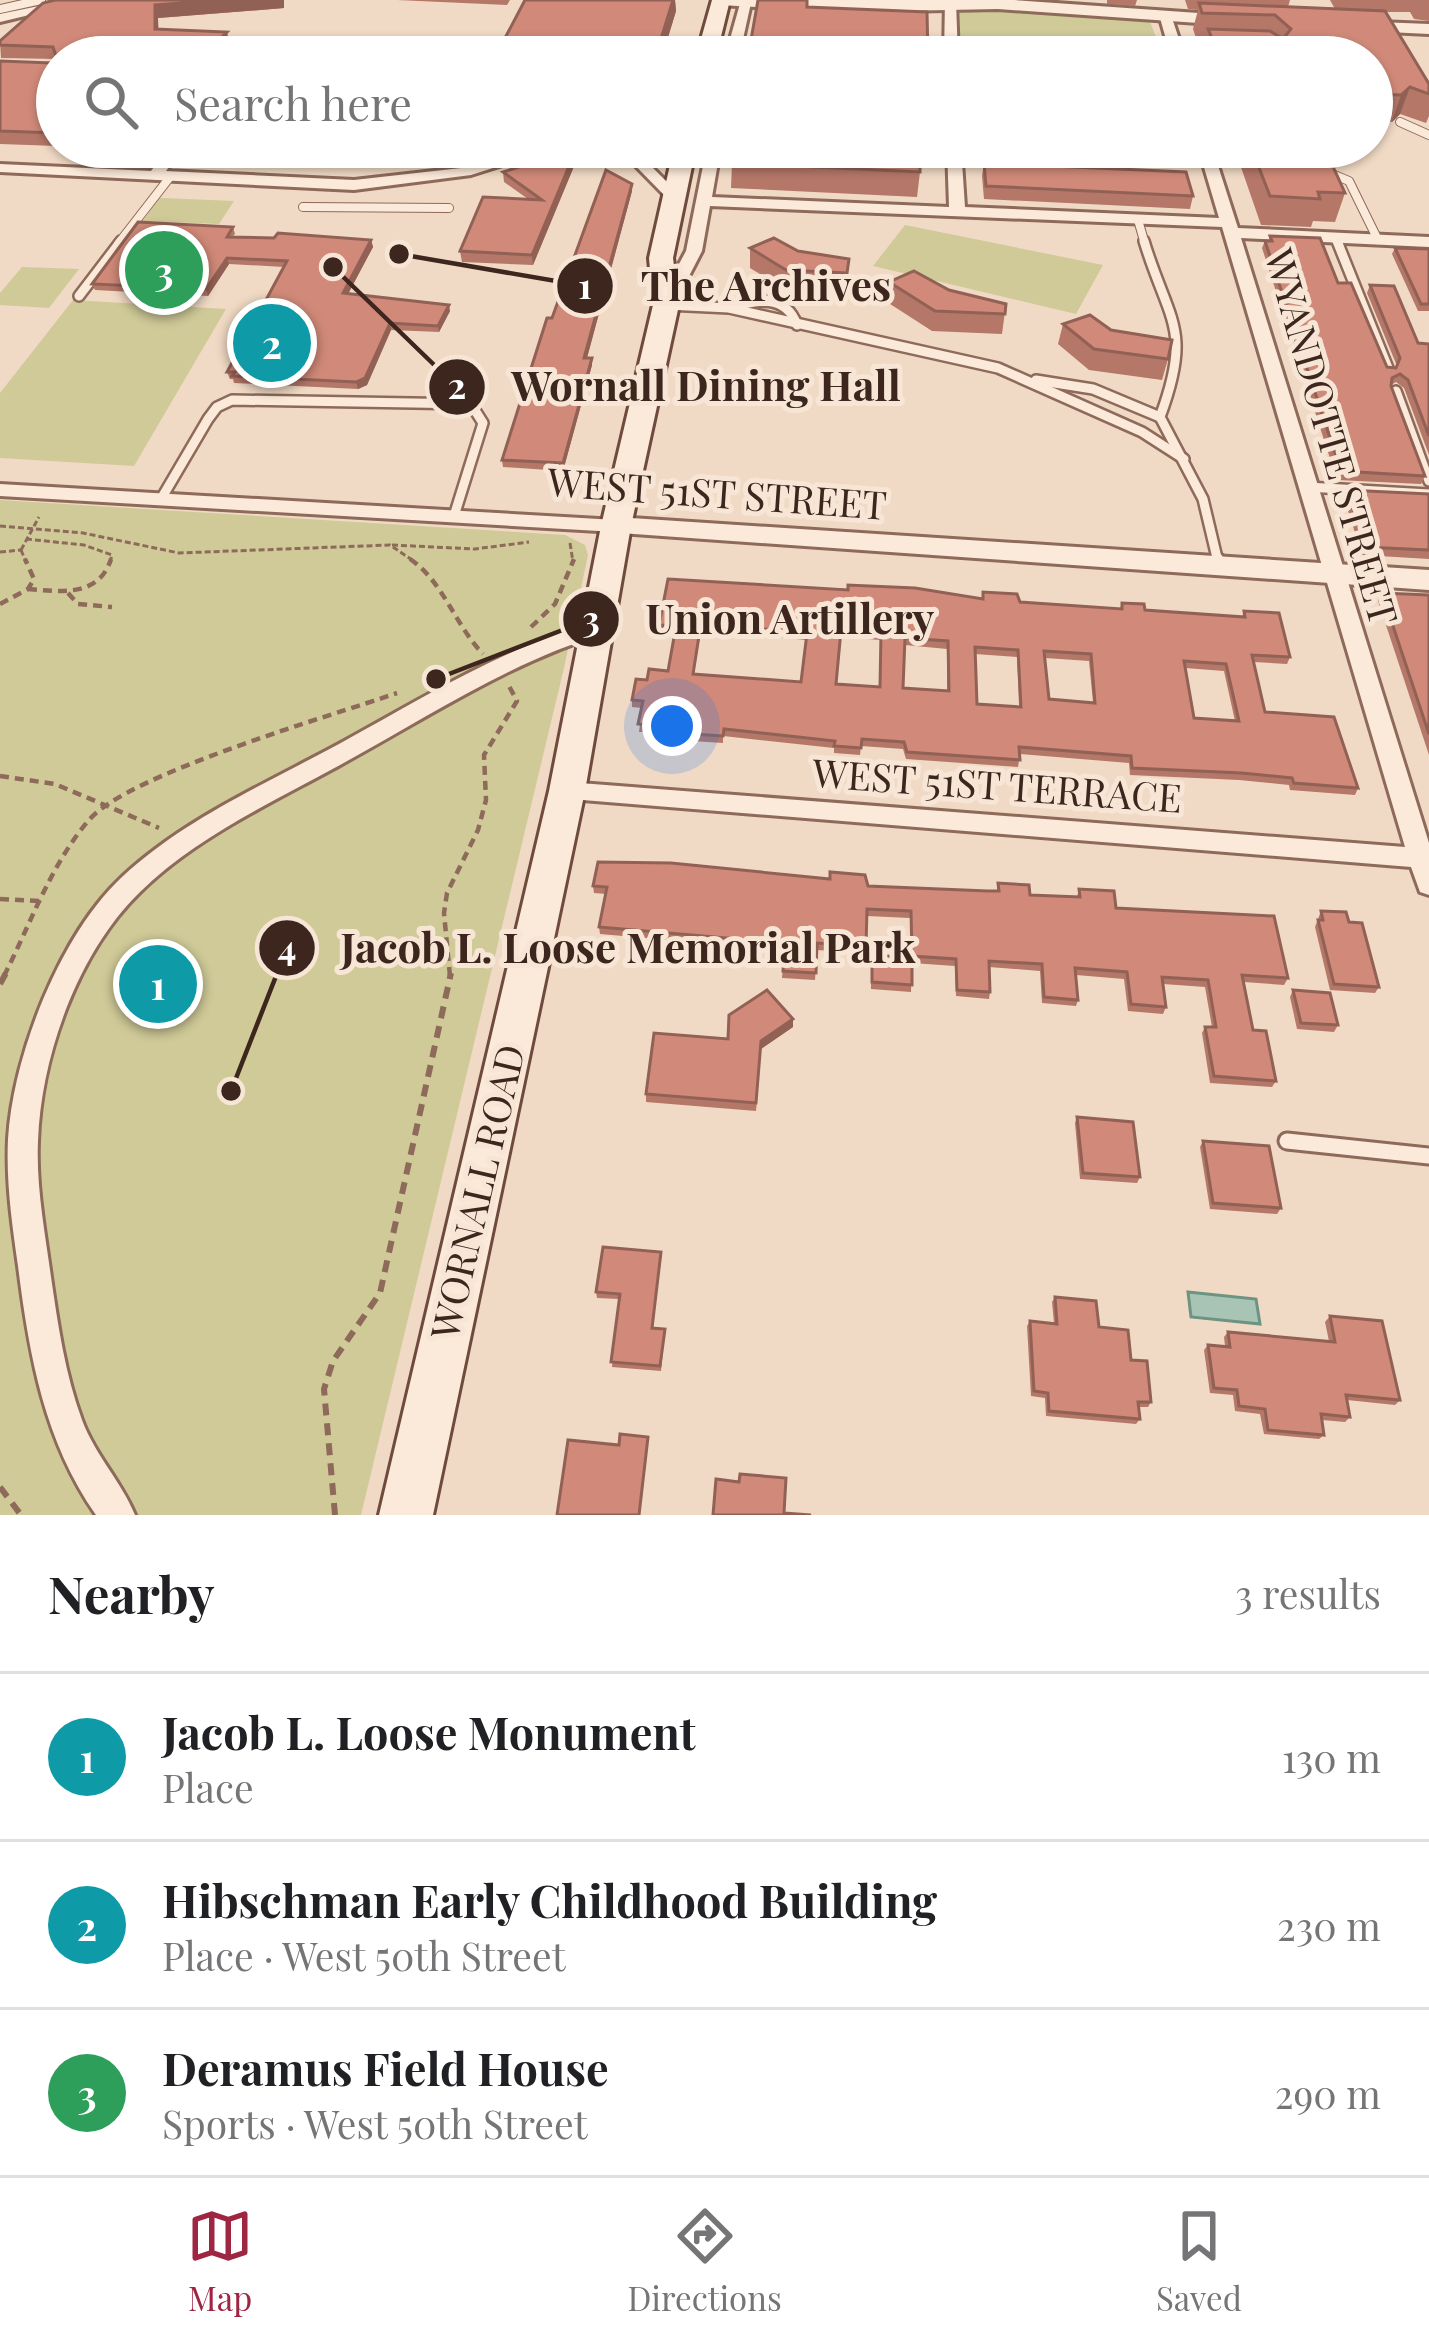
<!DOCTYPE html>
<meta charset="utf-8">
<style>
body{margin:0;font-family:"Playfair Display",serif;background:#f2f2f2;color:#202124}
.you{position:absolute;left:672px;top:726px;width:42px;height:42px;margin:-30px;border:9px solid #fff;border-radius:50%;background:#1a73e8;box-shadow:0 0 0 18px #1a73e833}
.badge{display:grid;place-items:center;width:78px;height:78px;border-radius:50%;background:#9f2642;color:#fff;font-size:39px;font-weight:700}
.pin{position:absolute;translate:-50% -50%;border:6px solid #fff;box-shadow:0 3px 12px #0006}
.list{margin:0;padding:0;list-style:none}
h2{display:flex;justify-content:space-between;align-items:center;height:156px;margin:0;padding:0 48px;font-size:51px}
h2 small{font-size:39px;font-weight:400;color:#757577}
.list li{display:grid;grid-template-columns:78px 1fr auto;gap:36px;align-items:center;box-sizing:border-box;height:168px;padding:0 48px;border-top:3px solid #e0e0e0}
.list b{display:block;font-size:45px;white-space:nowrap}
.list p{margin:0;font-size:39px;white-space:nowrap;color:#757577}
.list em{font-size:39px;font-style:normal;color:#757577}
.icon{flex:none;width:66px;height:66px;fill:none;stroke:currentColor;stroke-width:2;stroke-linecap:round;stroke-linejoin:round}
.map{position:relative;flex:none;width:1429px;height:1515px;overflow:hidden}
.search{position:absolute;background:#fff;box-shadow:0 3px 9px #0004;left:36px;right:36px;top:36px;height:132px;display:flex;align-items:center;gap:30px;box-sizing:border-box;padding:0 42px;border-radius:66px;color:#757577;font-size:45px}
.sheet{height:660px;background:#fff}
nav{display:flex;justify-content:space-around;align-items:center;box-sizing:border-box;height:168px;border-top:3px solid #e0e0e0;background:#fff;font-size:33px;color:#757577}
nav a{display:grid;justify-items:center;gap:6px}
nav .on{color:#9f2642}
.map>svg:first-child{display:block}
.green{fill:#d0ca98}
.water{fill:#a7c4b5;stroke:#6d9381;stroke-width:3}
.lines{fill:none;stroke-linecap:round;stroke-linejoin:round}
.service-far3-casing{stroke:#8d6a5a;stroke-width:10}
.service-far2-casing{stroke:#8d6a5a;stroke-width:14}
.service-far1-casing{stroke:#8d6a5a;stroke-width:18}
.service-casing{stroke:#8d6a5a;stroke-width:21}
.minor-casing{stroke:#8d6a5a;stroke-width:6}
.tertiary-casing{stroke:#8d6a5a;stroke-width:6}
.secondary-casing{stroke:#6f4b3d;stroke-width:6}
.path-far2{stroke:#8d6a5a;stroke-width:3;stroke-dasharray:6 3;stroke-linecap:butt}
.path-far1{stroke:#8d6a5a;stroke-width:4.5;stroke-dasharray:9 6;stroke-linecap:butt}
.path{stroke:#8d6a5a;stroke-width:6;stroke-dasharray:12 8;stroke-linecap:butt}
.service-far3{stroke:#fbe9d9;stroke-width:8}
.service-far2{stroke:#fbe9d9;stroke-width:9}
.service-far1{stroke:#fbe9d9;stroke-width:12}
.service{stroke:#fbe9d9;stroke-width:15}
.minor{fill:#fbe9d9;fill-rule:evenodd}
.tertiary{fill:#fbe9d9;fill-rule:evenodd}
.secondary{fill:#fbe9d9;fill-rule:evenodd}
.wall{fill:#b47768;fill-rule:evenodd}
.shaded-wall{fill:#926155}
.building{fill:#d18a79;stroke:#926155;stroke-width:3;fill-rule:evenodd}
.labels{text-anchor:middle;stroke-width:10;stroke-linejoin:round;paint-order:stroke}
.street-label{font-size:39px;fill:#3c261e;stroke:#f7e6d5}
.leader{fill:none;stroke:#3c261e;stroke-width:4.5}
.callout-dot{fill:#3c261e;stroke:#f7e6d5;stroke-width:4.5}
.mark-label{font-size:36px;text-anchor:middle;font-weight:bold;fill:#fff}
.callout-label{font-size:42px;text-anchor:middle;font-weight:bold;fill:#3c261e;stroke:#f7e6d5;stroke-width:10;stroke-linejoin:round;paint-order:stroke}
</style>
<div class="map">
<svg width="1429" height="1515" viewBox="0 0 1429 1515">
<rect width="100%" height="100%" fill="#f1dac5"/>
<g class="green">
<polygon points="990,8 1150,22 1164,57 958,57 955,12"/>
<polygon points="160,198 164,198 234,201 219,224 143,221"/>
<polygon points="905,225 1103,265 1076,314 873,266"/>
<polygon points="22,267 79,269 49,308 0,305 0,293"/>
<polygon points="73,300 226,309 134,466 0,458 0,393"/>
<polygon points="0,500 565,535 585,545 588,555 564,668 361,1515 0,1515"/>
</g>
<polygon class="water" points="1188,1292 1256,1299 1260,1324 1191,1317"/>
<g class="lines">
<defs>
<g id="service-far3">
<polyline points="0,9 41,0"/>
<polyline points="1174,46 1215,48"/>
<polyline points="1400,122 1429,135"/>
<polyline points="1313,147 1325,171 1349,181 1378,240"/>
<polyline points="908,158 955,160"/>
<polyline points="303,207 449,208"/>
<polyline points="1138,220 1145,244"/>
<polyline points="1336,238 1339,244"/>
<polyline points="118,244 170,177"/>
</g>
<g id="service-far2">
<path d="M 1144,241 C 1169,323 1193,328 1160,417 L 1203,499 L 1218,562"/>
<polyline points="1337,241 1388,368"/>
<polyline points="79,296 121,241"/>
<polyline points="667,305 729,308 998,368 1142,432 1184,459"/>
<path d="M 730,308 C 756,299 786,294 797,325"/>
<polyline points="1036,380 1093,389 1160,417"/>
<polyline points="1396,391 1429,481"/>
<polyline points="1307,487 1429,494"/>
<polyline points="161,499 208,419 217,407 232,400 471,404 483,423 454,516"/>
</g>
<polyline id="service-far1" points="1217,559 1219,566"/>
<polyline id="service" points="1287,1141 1429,1156"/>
<g id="minor">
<polygon points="68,0 92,0 0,22 0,14"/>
<polygon points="741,0 751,3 739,57 725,57"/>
<polygon points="945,0 956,2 958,57 944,57"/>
<polygon points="1166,14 1172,18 1185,57 1171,57 1160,18"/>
<polygon points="169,147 184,147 166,171 354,180 470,167 536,147 559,147 471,175 354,190 0,172 0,164 151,171"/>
<polygon points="617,147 632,147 677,192 677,198 667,198"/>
<polygon points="711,147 720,151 712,197 949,207 947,147 961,147 965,207 1219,218 1198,147 1212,147 1238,228 1429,237 1429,247 1241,238 1429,843 1429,895 1420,892 1411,867 558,798 555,791 558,784 567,782 1405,847 1222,227 710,206 702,251 672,309 660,309 657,305 686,251 706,151"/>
<polygon points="0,484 616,520 626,526 616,532 0,496"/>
<path d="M 601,620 L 612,627 L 609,632 C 511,661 428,717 340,765 C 271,803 196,837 140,892 C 78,952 41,1056 38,1141 C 36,1187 45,1232 51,1277 C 58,1325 65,1374 82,1420 C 95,1455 121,1481 135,1515 L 96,1515 C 44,1441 29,1354 18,1266 C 12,1224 6,1182 8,1139 C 13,1055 60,935 122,877 C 184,819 265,784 339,744 C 425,697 505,646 601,620 Z"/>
</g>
<g id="tertiary">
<polygon points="712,0 1014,0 1241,16 1250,21 1241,26 998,9 846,12 720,5"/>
<polygon points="1353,21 1429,24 1429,34 1347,30 1344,26"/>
<polygon points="616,517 1429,570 1429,590 606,532 602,526 606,520"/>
</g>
<g id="secondary">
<polygon points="712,0 730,0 716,57 696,57"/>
<polygon points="674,147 696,147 673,258 679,305 631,526 585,791 433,1515 379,1515 549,791 601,526 653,305 649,258"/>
</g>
</defs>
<use href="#service-far3" class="service-far3-casing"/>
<use href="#service-far2" class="service-far2-casing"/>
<use href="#service-far1" class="service-far1-casing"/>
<use href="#service" class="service-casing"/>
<use href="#minor" class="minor-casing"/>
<use href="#tertiary" class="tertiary-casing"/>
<use href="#secondary" class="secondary-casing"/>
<g class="path-far2">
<polyline points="0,526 83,533 179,553 390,545 415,562"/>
<polyline points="26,539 84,545 112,555 110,562"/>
<polyline points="570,543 573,562"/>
<polyline points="392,545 475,549 529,542"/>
<polyline points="21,550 39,517"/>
<polyline points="21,550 26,562"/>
<polyline points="0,552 21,550"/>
</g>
<g class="path-far1">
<path d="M 410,559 C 443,581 455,625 483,654"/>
<path d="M 28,589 C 61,592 99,597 111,559"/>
<polyline points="68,593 78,604 112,607"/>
<polyline points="0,604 28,589 34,579 25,559"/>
<polyline points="531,627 555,604 574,559"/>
<polyline points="0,776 55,784 159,828"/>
<polyline points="0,899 41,901"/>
<path d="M 4,976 C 30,925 51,864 89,820 C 128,774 331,716 397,693"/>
<polyline points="450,976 444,913 447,893 478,830 486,800 484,755 517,701 509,686"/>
</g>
<g class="path">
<polyline points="0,984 6,973"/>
<polyline points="0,1487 21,1515"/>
<polyline points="335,1515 324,1389 333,1361 380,1293 451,973"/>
</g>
<use href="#service-far3" class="service-far3"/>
<use href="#service-far2" class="service-far2"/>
<use href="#service-far1" class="service-far1"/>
<use href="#service" class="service"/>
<use href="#minor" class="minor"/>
<use href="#tertiary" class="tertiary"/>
<use href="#secondary" class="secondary"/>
</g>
<g class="wall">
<polygon points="55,0 284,0 284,8 158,18 158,29 230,45 218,57 57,57 57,146 0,144 0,61 52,63 57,59 1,58 0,41"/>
<polygon points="397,0 510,0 507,5"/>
<polygon points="525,0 675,0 676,11 662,57 465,57 504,40"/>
<polygon points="1107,0 1137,0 1135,6 1107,4"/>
<polygon points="1185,0 1290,0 1288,7 1335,9 1330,0 1429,0 1429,21 1414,19 1410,12 1386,12 1429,84 1429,116 1426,123 1400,114 1392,122 1372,121 1372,57 1203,57 1206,39 1196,38 1193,29 1198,10 1188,9"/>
<polygon points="76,147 127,147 125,149"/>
<polygon points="231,147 339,147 333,158 232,153"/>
<polygon points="551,147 582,147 533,265 462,262 460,251 528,199 504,182 503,172 553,156"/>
<polygon points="979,147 1185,147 1185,149 1182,162 980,159"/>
<polygon points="1234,147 1324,147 1345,193 1335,222 1313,221 1311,227 1261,225"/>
<polygon points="732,163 920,172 917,197 731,188"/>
<polygon points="984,163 1193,196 1190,209 984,199 982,176"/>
<polygon points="632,191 587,358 592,365 563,471 503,467 502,460 552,318"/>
<polygon points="233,227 235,234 232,237 371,240 373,247 348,293 450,311 439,332 391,330 367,385 358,389 234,383 233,379 230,379 227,372 284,267 229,264 208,296 95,290 92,284"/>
<polygon points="1270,236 1338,283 1387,367 1396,368 1397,366 1367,293 1370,285 1418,343 1429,344 1429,455 1404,388 1396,382 1391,385 1425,476 1421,484 1337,480 1262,248 1265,241 1269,241"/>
<polygon points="750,248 798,251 849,259 846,293 786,290 750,268"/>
<polygon points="1395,248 1429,249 1429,311 1418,311 1392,254"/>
<polygon points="889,282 949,290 1006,304 1002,334 932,331 887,302"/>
<polygon points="1063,324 1111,330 1168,359 1162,380 1089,370 1058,344"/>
<polygon points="1347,490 1429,494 1429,559 1362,555 1344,498"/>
<path d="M 983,592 L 1020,602 L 1120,609 L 1122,603 L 1145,610 L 1242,617 L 1244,611 L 1290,657 L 1287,664 L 1254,662 L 1265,712 L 1358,788 L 1355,795 L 1290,790 L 1289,785 L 1239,780 L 1130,775 L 1129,763 L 1020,754 L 1018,767 L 906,759 L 903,749 L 861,746 L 860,755 L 834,753 L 834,748 L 723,736 L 723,743 L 646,738 L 646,732 L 639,732 L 642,708 L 632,707 L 632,700 L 647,680 L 668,671 L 675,633 L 659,632 L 659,625 L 982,599 ZM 701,630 L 806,640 L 801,682 L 694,674 ZM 840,637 L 881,640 L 879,687 L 836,684 ZM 905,645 L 947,649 L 947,691 L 903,688 ZM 975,654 L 1017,657 L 1019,706 L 977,704 ZM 1045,658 L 1089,661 L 1093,702 L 1049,699 ZM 1185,668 L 1224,671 L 1235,721 L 1194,718 Z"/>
<polygon points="1382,593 1429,595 1429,755 1378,601"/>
<polygon points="998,883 1030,895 1077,897 1079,889 1116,908 1288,978 1284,985 1244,982 1253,1030 1276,1081 1272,1087 1210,1083 1202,1033 1205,1027 1212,1027 1205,987 1163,984 1166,1007 1163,1014 1128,1011 1124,979 1076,975 1078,1000 1076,1006 1042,1003 1040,971 989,967 990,992 989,999 956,996 955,966 912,963 911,992 871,989 871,961 911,957 910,918 867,916 865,953 817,950 815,980 782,978 784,950 600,934 599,927 606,894 594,893 593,886 868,886 997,891"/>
<polygon points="1321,911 1349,922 1379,987 1375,993 1330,990 1315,927"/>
<polygon points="1293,990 1338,1025 1334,1032 1297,1029 1290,997"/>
<polygon points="793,1019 793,1027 761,1049 756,1111 646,1102 646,1094 728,1039"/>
<polygon points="1077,1117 1140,1177 1137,1183 1080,1179 1075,1123"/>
<polygon points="1203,1141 1281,1208 1277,1214 1210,1209 1200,1147"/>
<polygon points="661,1252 653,1328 665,1329 661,1371 612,1367 619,1299 597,1298 596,1292"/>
<polygon points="1055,1297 1099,1327 1151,1402 1148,1407 1138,1407 1140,1419 1136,1424 1046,1416 1045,1398 1031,1396 1027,1326 1030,1321 1054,1323 1052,1302"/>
<polygon points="1330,1316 1400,1400 1395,1405 1347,1400 1350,1417 1345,1422 1322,1420 1324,1435 1319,1439 1264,1434 1260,1414 1235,1411 1233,1395 1210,1393 1204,1350 1208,1345 1225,1346 1224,1337 1228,1332 1329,1341 1325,1322"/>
</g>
<g class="shaded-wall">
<polygon points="225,0 284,0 284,8 158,18 159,42 155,29 155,5"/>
<polygon points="673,0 675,0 676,11 662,57 656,57"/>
<polygon points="227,32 230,45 218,57 201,57"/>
<polygon points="1410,87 1400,114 1392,122 1401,95"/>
<polygon points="331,147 339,147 333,158"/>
<polygon points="577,147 582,147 533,265 532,255"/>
<polygon points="632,184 632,191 585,365 584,358"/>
<polygon points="371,240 373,247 345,300 343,293"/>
<polygon points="227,258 229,264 208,296 206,289"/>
<polygon points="449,305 450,311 439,332 438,326"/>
<polygon points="390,323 391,330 367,385 358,389 356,382"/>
<polygon points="592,358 592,365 563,471 563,463"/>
<polygon points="793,1019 793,1027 761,1049 756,1111 761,1041"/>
</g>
<g class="building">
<polygon points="55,0 225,0 155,5 155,29 227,32 201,57 57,57 57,59 53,47 0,45 0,41 43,3"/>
<polygon points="525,0 673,0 656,55 619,54 618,57 465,57 475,39 504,40"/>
<polygon points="758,0 807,0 807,7 927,12 928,57 748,57"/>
<polygon points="1199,3 1385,11 1429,84 1429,94 1410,87 1401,95 1372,94 1372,57 1220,57 1208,29 1270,31 1283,39 1291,29 1275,15 1202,13"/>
<polygon points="57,59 57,133 0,131 0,61 52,63"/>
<polygon points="553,147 577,147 532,255 460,251 483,197 542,200 503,172 559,154"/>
<polygon points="735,147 920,147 920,172 732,163"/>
<polygon points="1040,147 1185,147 1185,149"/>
<polygon points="1251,147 1324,147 1345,193 1318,192 1320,199 1270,196"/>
<polygon points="984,163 1186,172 1193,196 986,186"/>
<polygon points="606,170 632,184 584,358 592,358 563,463 502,460 547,318 552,318"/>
<polygon points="138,222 233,227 227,237 274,238 278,233 371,240 343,293 449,305 438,326 390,323 365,378 356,382 232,376 235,372 227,372 287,261 227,258 206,289 92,284"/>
<polygon points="1270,236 1320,238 1338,283 1351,283 1387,367 1396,368 1400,358 1370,285 1394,286 1418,343 1429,344 1429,436 1408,380 1400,374 1392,378 1391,386 1425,476 1341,471 1265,241 1272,241"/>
<polygon points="774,238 798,251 849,259 847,273 786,270 750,248"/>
<polygon points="1395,248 1429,249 1429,304 1421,304"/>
<polygon points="914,271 949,290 1006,304 1005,314 935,311 889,282"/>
<polygon points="1090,315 1111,330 1172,340 1168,359 1094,349 1063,324"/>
<polygon points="1347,490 1429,494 1429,550 1365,547"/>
<path d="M 668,579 L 848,590 L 848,585 L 915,588 L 983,599 L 983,592 L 1017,594 L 1020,602 L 1122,609 L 1122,603 L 1144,604 L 1145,610 L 1245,617 L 1244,611 L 1279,613 L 1290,657 L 1252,655 L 1265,712 L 1334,717 L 1358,788 L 1294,783 L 1292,778 L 1242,773 L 1132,768 L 1131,756 L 1019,747 L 1020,760 L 907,752 L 904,742 L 862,739 L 861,748 L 834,746 L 835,741 L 724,729 L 723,736 L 646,731 L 647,725 L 638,724 L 643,701 L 632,700 L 636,679 L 647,680 L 649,669 L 668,671 L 676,626 L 659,625 ZM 701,623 L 807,633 L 801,682 L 693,674 ZM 841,630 L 881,633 L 880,687 L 836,684 ZM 905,638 L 948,641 L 949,691 L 903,688 ZM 975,647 L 1018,650 L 1021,707 L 977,704 ZM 1044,651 L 1091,654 L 1095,703 L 1049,699 ZM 1184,661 L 1226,664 L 1239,721 L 1194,718 Z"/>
<polygon points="1382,593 1429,595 1429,734"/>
<polygon points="598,862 671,863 830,879 830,872 865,875 868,886 988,891 999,891 998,883 1029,885 1030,895 1080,897 1079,889 1114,891 1116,908 1274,916 1288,978 1242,975 1253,1030 1266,1031 1276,1081 1214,1076 1205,1027 1216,1027 1208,980 1162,977 1166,1007 1131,1004 1127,972 1075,968 1078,1000 1044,997 1042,964 989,961 990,992 957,990 956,959 912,956 911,911 867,909 866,946 817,943 816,973 783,971 785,943 599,927 607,887 593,886"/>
<polygon points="1321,911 1346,912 1349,922 1362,923 1379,987 1334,984 1318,920 1323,920"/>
<polygon points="872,955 912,958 912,985 872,982"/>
<polygon points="767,990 793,1019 761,1041 756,1103 646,1094 654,1033 728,1039 729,1015"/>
<polygon points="1293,990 1330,993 1338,1025 1301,1023"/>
<polygon points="1077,1117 1133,1122 1140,1177 1083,1173"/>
<polygon points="1203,1141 1269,1146 1281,1208 1213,1203"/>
<polygon points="603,1247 661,1252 652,1328 665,1329 660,1366 611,1362 620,1294 596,1292"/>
<polygon points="1055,1297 1096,1301 1099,1327 1128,1330 1131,1360 1147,1361 1151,1402 1138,1402 1140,1419 1049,1411 1048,1393 1034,1391 1030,1321 1057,1324"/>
<polygon points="1330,1316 1382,1321 1400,1400 1346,1395 1350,1417 1321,1414 1324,1435 1268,1430 1265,1409 1239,1406 1237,1390 1214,1388 1208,1345 1230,1347 1228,1332 1335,1342"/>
<polygon points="620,1434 648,1437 639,1515 557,1515 568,1440 619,1445"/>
<polygon points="740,1474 786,1478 784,1513 811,1515 713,1515 716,1479 739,1482"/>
</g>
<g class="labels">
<g class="street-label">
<text transform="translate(1331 437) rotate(74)" y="14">WYANDOTTE STREET</text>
<text transform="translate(717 494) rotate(4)" y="14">WEST 51ST STREET</text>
<text transform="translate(997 786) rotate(4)" y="14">WEST 51ST TERRACE</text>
<text transform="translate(478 1192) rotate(-77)" y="14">WORNALL ROAD</text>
</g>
</g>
<path class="leader" d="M399 254L585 286M333 267L457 387M436 679L591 619M231 1091L287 948"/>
<g class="callout-dot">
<circle cx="399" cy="254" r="12"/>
<circle cx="333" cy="267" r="12"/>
<circle cx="436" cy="679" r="12"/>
<circle cx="231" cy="1091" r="12"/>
<circle cx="585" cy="286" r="30"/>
<circle cx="457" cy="387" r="30"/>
<circle cx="591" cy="619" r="30"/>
<circle cx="287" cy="948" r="30"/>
</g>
<g class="mark-label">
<text x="585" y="299">1</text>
<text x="457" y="399">2</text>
<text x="591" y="632">3</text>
<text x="287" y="961">4</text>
</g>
<g class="callout-label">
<text x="766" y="301">The Archives</text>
<text x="706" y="401">Wornall Dining Hall</text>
<text x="790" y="634">Union Artillery</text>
<text x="628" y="963">Jacob L. Loose Memorial Park</text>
</g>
</svg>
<div class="you"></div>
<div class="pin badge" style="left:158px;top:984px;background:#0f9aa8">1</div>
<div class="pin badge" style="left:272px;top:343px;background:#0f9aa8">2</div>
<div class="pin badge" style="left:164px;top:270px;background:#2e9e5b">3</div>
<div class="search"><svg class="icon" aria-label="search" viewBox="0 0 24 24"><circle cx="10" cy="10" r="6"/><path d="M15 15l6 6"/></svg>Search here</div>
</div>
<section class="sheet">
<h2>Nearby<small>3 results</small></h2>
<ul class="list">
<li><span class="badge" style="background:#0f9aa8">1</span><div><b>Jacob L. Loose Monument</b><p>Place</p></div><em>130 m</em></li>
<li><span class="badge" style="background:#0f9aa8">2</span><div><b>Hibschman Early Childhood Building</b><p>Place · West 50th Street</p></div><em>230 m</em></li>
<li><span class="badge" style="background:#2e9e5b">3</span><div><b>Deramus Field House</b><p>Sports · West 50th Street</p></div><em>290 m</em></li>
</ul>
</section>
<nav>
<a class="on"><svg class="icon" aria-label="map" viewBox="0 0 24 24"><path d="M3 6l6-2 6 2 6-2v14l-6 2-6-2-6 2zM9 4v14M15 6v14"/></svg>Map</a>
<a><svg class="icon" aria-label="directions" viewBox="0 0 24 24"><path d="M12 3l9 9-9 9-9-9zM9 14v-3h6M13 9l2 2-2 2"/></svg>Directions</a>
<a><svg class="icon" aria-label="saved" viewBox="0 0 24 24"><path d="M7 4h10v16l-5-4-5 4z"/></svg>Saved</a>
</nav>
